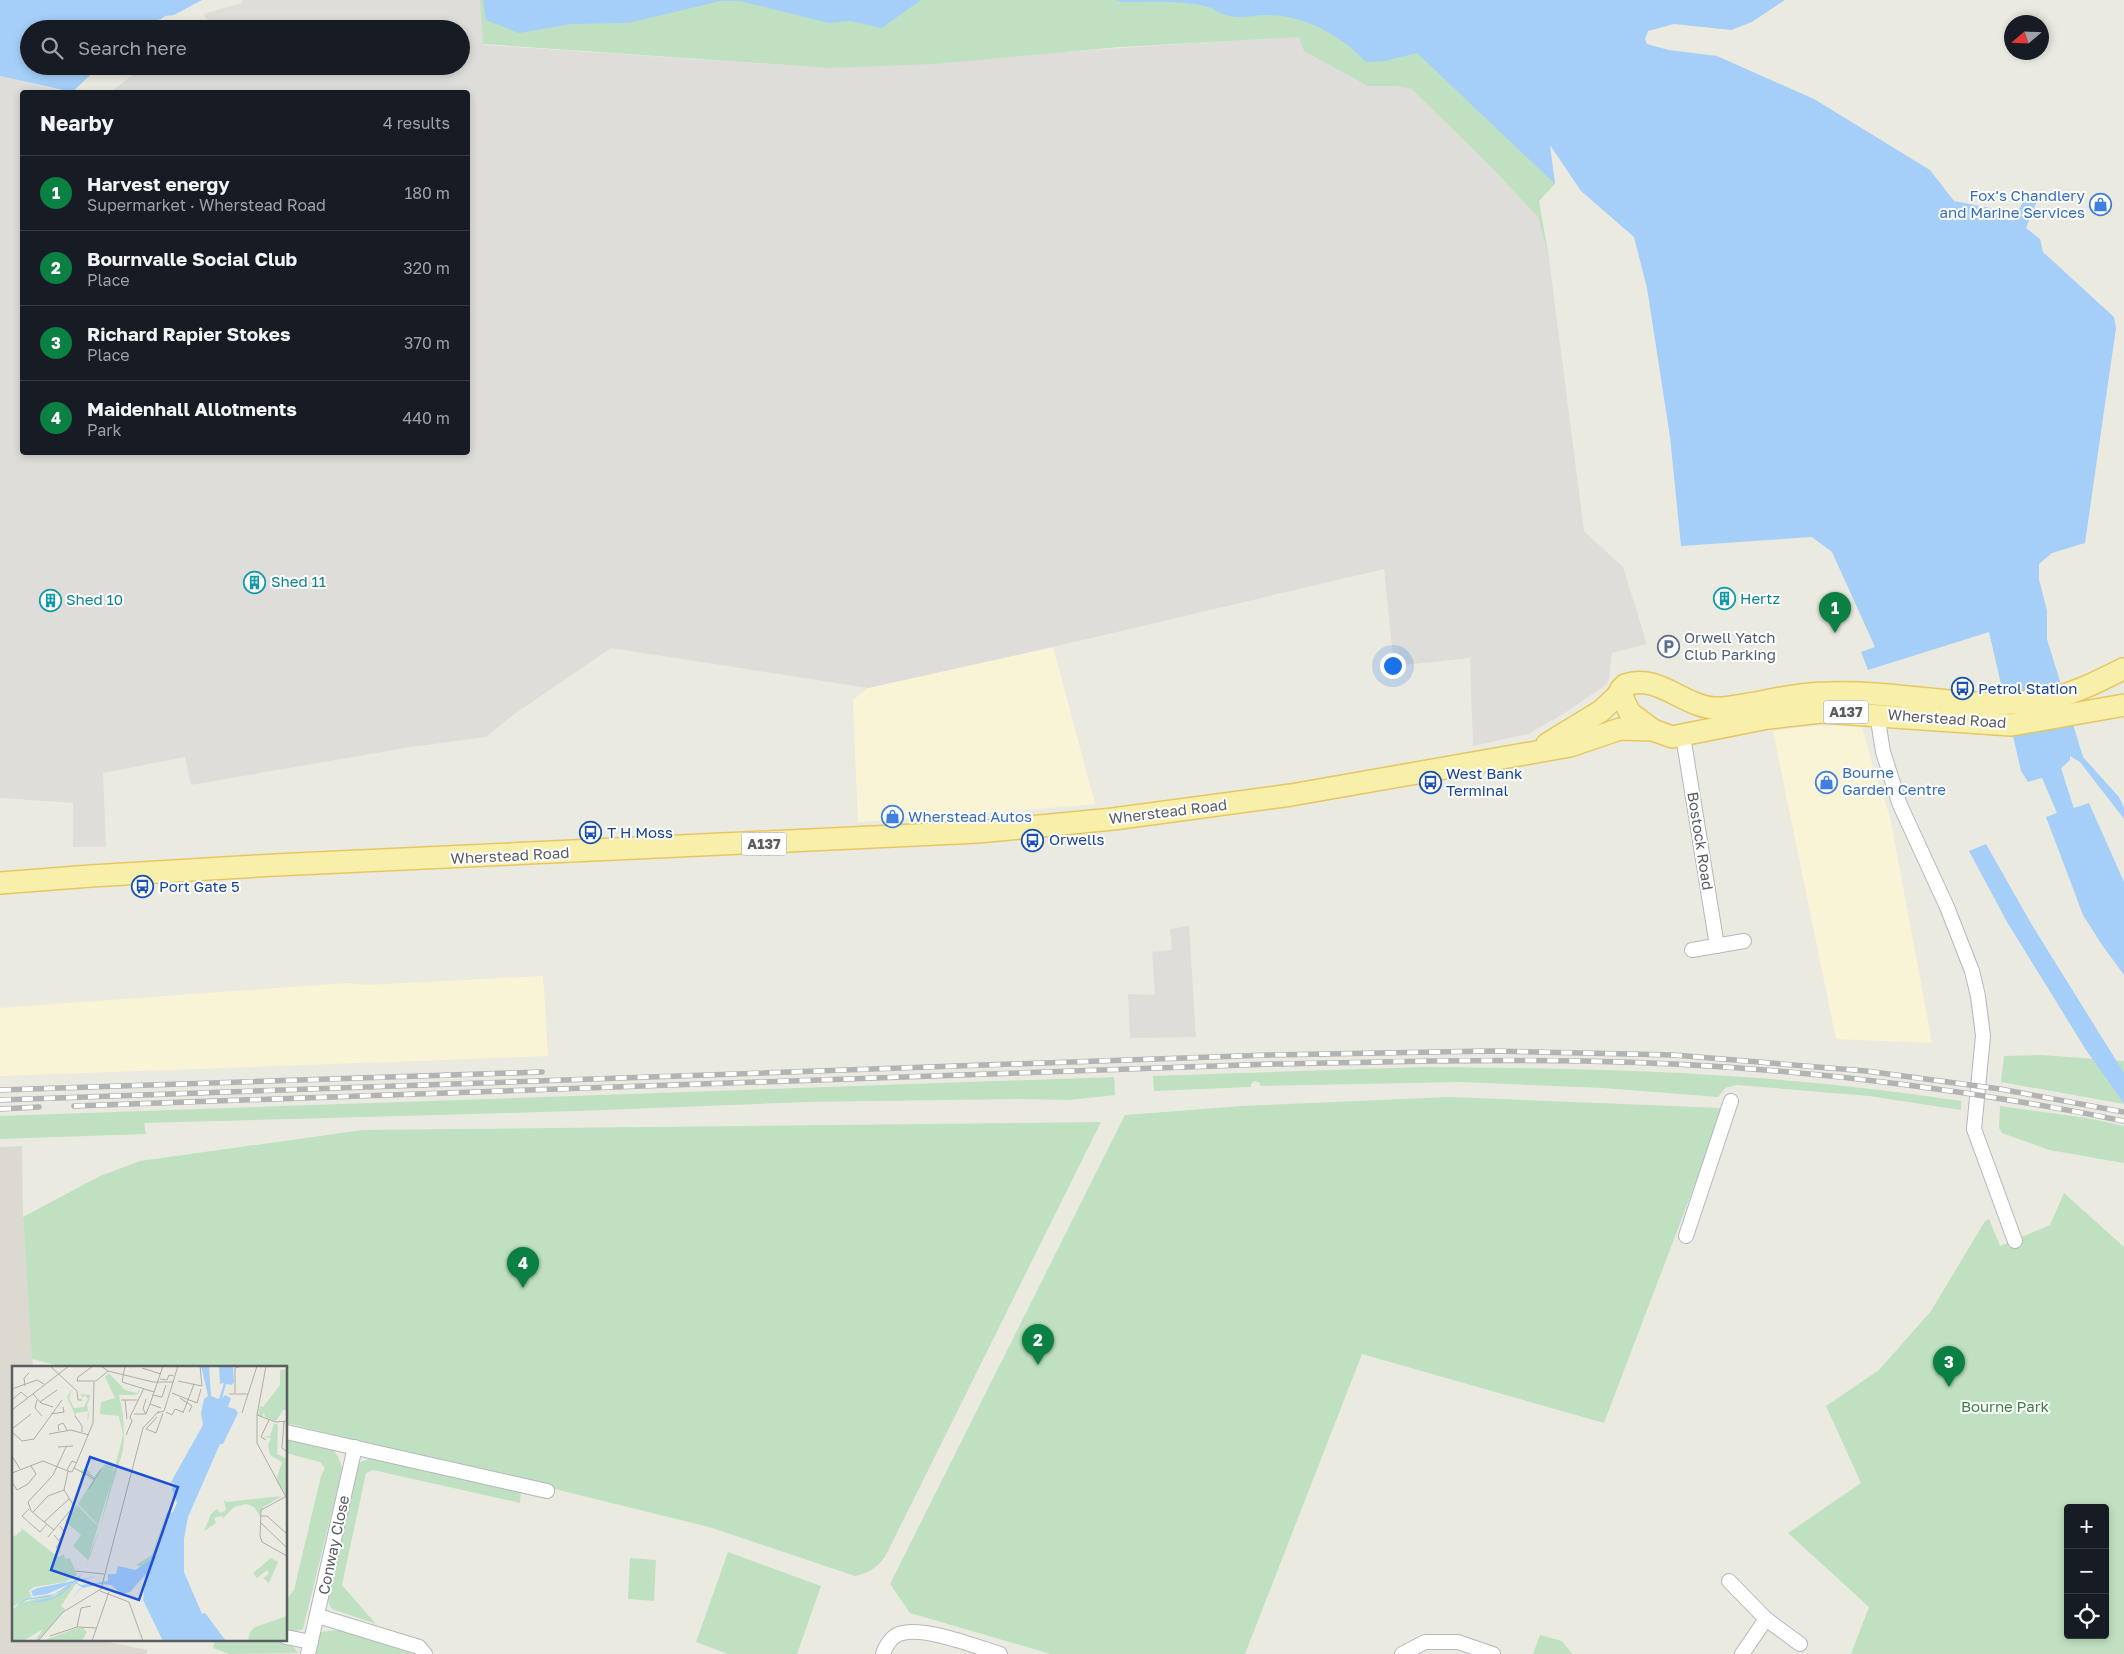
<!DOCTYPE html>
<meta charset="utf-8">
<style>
body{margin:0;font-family:"Golos Text",sans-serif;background:#20242c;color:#f1f3f6}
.controls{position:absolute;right:15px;bottom:15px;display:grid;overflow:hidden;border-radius:5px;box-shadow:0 2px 8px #0003}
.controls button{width:45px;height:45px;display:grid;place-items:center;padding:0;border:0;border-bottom:1px solid #363941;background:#171b24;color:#f1f3f6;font:25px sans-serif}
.compass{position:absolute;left:2004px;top:15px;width:45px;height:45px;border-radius:50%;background:#171b24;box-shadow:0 2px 8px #0003;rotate:251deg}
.you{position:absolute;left:1392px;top:665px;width:18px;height:18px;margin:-12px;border:4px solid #fff;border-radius:50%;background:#1a73e8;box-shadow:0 0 0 8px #1a73e833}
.badge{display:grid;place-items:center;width:32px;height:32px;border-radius:50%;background:#0b8043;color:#fff;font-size:16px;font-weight:700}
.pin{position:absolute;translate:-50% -41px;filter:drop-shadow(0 1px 2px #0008)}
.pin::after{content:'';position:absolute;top:26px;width:18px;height:15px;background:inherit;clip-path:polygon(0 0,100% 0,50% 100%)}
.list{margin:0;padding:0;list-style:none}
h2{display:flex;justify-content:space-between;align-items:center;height:65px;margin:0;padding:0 20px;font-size:21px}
h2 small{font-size:16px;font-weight:400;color:#9ea1a6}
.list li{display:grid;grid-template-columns:32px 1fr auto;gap:15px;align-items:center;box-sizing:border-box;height:75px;padding:0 20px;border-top:1px solid #363941}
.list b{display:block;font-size:19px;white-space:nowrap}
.list p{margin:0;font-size:16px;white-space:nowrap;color:#9ea1a6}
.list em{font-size:16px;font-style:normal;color:#9ea1a6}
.icon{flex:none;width:28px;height:28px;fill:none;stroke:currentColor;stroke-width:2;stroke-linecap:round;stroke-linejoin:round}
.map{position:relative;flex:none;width:2124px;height:1654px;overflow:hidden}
.search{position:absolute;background:#171b24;box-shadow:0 2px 8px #0003;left:20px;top:20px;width:450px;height:55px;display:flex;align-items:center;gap:12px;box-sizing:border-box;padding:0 18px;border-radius:28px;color:#9ea1a6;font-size:19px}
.panel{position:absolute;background:#171b24;box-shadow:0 2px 8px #0003;left:20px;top:90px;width:450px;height:365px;border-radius:5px}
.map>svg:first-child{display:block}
.commercial{fill:#faf4d7}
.industrial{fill:#dfddd9}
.education{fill:#dbd9d0}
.green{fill:#bfe1c1;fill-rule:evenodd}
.water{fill:#a5cff8}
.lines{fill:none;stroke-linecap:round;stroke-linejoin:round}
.stream{stroke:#a5cff8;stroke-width:5}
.minor-casing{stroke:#b4b7bb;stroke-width:16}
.primary-casing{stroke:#e5c761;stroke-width:24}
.minor{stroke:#fff;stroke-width:14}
.primary{stroke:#f8f0aa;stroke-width:21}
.rail-casing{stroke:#b2b3b3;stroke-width:5.5}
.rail{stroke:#fff;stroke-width:4;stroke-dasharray:11;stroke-linecap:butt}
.labels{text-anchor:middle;stroke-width:4;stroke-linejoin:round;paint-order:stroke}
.shield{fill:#fff;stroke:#8c8e90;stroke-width:1}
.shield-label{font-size:14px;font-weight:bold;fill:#5a5d61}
.shop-label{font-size:15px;fill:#366cbe;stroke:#fff;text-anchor:start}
.culture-label{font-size:15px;fill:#0d838f;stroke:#fff;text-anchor:start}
.service-label{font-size:15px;fill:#4e5e75;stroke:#fff;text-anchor:start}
.transit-label{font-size:15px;fill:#164399;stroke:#fff;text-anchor:start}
.street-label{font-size:15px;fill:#5a5d61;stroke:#fff}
.park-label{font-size:15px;fill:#3b7f42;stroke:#fff}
.inset-road{fill:none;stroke:#adaeaa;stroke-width:1}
.view{fill:#1d4ed8;fill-opacity:0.15;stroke:#1d4ed8;stroke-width:2.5}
.inset-edge{fill:none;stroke:#5a5d61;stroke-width:2.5}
</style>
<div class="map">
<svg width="2124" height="1654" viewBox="0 0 2124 1654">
<rect width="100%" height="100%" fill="#ebeae1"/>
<g class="commercial">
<polygon points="1053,647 1095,804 977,814 858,822 853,700 868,688"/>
<polygon points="1846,725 1862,726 1872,764 1890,817 1932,1043 1836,1039 1773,731 1801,727"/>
<polygon points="543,976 548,1056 0,1076 0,1008 348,983 366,985"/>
</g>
<g class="industrial">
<polygon points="242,0 480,0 484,45 829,68 1299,36 1417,85 1536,199 1549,258 1584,531 1623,567 1647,644 1612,653 1609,679 1606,685 1563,714 1528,734 1473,746 1470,658 1394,666 1384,569 1053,647 868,688 611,648 513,715 486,737 411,747 191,785 185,757 103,773 106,847 73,847 73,803 0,798 0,76 67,92 22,92 22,452 468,452 468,92 110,92 145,66 461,66 461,29 226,29 226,27 211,25 203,14 242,3"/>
<polygon points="1189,926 1196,1037 1130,1038 1128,994 1155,995 1152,952 1172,950 1170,929"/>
</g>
<polygon class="education" points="22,1146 23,1217 33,1368 14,1368 14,1640 98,1640 147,1650 147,1654 0,1654 0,1147"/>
<g class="green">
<polygon points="480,0 1254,0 1398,36 1549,144 1555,184 1539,201 1549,258 1538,217 1496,172 1412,89 1397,86 1368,86 1304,51 1299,37 1120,47 934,64 829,68 483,44"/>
<polygon points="2042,1055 2124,1061 2124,1104 2001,1082 2004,1056"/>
<path d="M 1423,1067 C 1604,1068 1781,1073 1961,1101 L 1961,1110 L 1869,1096 L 1737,1085 L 1725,1088 L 1718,1097 L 1603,1088 L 1461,1082 L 1260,1086 L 1260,1083 L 1255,1081 L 1251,1084 L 1251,1087 L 1154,1091 L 1153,1076 Z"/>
<polygon points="1114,1077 1115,1095 1070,1100 1018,1099 805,1102 578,1111 144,1123 146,1134 0,1139 0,1116"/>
<polygon points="1449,1097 1722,1108 1695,1184 1604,1423 1362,1354 1245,1654 1051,1654 910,1613 890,1584 1125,1115 1242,1106"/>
<polygon points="2000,1106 2087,1118 2124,1126 2124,1163 2049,1150 2002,1133 1999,1128"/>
<path d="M 1101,1122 L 885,1557 C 876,1568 869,1573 855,1576 L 709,1527 L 286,1423 L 286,1368 L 67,1368 L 32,1359 L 23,1217 L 100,1176 L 140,1161 L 363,1130 Z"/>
<path d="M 2064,1193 L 2124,1247 L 2124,1654 L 1851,1654 L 1869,1607 L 1788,1533 L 1861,1483 L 1826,1406 L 1879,1370 L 1931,1311 L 1985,1221 L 1989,1219 L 2000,1246 L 2050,1225 ZM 2068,1508 L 2105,1508 L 2105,1635 L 2068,1635 Z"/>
<path d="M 286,1435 C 311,1441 338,1439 342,1470 L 303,1629 L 294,1632 L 286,1630 L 286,1600 L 294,1590 L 321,1476 L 325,1468 L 320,1462 L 286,1453 Z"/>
<polygon points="373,1458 521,1491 520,1503 373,1470 366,1473 342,1585 376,1624 332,1609 326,1598 355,1468 362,1461"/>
<polygon points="728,1552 821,1586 797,1654 728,1654 696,1642"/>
<polygon points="630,1558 656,1560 654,1601 628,1599"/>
<polygon points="339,1630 414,1654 314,1654 317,1637 320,1632"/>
<polygon points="1540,1635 1562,1641 1572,1654 1533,1654"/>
<polygon points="215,1640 273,1640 290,1644 299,1653 229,1654 213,1648"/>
</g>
<g class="water">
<polygon points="0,0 202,0 174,15 165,16 161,19 153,21 147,29 29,29 29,66 100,66 72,92 0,76"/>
<polygon points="483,0 921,0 882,28 850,21 829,23 740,1 720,1 629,23 571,24 519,33 486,20"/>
<path d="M 1116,0 L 1785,0 L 1752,22 L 1731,30 L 1674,24 L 1648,31 L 1645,39 L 1647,44 L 1669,50 L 1717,56 L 1814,99 L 1930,170 L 1954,201 L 1995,209 L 2013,221 L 2026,196 L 2037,201 L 2026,228 L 2040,239 L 2043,252 L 2114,317 L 2116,328 L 2085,543 L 2052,553 L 2039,564 L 2039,579 L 2047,611 L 2047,639 L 2083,757 L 2119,797 L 2124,808 L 2124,819 L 2080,762 L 2070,756 L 2070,760 L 2057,772 L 2071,809 L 2089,803 L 2124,882 L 2124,975 L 2102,945 L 2083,915 L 2046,817 L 2057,813 L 2042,778 L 2028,782 L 2021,771 L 1989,632 L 1868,670 L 1861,652 L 1875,647 L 1832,552 L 1812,537 L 1681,546 L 1670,437 L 1647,288 L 1634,237 L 1581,191 L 1550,145 L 1555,184 L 1417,53 L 1385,61 L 1366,62 C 1341,35 1302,14 1264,15 C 1252,16 1239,19 1226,15 C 1220,14 1215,9 1209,7 C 1182,0 1150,2 1122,2 Z"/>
<polygon points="1986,844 2032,925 2124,1073 2124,1103 2086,1050 2007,922 1969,851"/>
</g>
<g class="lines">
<polyline class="stream" points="2058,767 2073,814"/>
<defs>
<g id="minor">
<polyline points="1877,714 1883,752 1900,805 1947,907 1972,971 1978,996 1983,1036 1974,1129 2015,1241"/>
<polyline points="1683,736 1717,946"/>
<polyline points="1692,950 1744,941"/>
<polyline points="1686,1236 1731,1101"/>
<polyline points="286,1432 547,1491"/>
<polyline points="1729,1581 1766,1619"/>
<polyline points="318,1616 419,1647 425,1654"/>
<polyline points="286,1637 311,1642"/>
<polyline points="308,1654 355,1447"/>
<path d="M 883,1654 C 885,1647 891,1637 899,1634 C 922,1625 977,1647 1000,1654"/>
<polyline points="1402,1654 1425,1642 1458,1642 1493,1654"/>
<polyline points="1742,1654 1766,1619 1800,1644"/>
</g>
<g id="primary">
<polyline points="1621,689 1624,701 1630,713 1653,730 1672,737 1768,718 1821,712 2011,725 2124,705"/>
<path d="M 1547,744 L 1601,711 L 1616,697 L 1625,685 C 1657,673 1683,706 1714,708 C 1727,709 1742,705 1755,703 C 1780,698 1805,693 1830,693 C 1904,690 1981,714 2053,698 C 2078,692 2101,680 2123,669"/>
<polyline points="0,883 91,876 275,865 978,832 1113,819 1291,795 1570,746 1620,729 1653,730"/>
</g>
</defs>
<use href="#minor" class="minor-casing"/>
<use href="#primary" class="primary-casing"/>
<use href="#minor" class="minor"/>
<use href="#primary" class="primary"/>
<defs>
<g id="rail">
<polyline points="0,1090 542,1072"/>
<polyline points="0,1100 1268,1055 1490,1051 1674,1055 1866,1071 2000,1089 2124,1112"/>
<path d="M 74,1106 L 1272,1064 C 1376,1062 1479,1059 1582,1061 C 1764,1064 1946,1085 2124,1121"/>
<polyline points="0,1109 39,1107"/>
</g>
</defs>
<use href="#rail" class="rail-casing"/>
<use href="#rail" class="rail"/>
</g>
<defs>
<symbol id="shop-ring" viewBox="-11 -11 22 22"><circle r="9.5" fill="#fff" stroke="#3f7fe0" stroke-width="1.5"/><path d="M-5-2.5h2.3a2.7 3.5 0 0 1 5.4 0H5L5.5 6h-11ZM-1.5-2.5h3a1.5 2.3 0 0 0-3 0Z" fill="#3f7fe0"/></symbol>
<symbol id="building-ring" viewBox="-11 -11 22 22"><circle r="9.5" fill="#fff" stroke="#0f9aa8" stroke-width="1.5"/><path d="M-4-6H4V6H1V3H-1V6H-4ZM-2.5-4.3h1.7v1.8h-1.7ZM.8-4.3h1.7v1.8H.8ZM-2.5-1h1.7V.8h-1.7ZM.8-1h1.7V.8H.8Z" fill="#0f9aa8"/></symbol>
<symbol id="parking-ring" viewBox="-11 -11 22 22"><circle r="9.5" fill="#fff" stroke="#5c6f8a" stroke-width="1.5"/><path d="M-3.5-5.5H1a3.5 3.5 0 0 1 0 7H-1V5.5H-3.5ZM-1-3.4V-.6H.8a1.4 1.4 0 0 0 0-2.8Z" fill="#5c6f8a"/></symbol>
<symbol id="bus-ring" viewBox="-11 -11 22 22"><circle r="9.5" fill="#fff" stroke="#1a4fb4" stroke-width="1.5"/><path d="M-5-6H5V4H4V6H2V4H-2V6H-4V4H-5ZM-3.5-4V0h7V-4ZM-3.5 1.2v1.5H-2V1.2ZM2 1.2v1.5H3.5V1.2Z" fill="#1a4fb4"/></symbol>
</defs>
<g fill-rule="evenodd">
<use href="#shop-ring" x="2088" y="192" width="25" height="25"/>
<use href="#building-ring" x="242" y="570" width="25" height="25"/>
<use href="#building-ring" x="1712" y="586" width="25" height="25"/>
<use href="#building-ring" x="38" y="588" width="25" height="25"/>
<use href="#parking-ring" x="1656" y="634" width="25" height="25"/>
<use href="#bus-ring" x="1950" y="676" width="25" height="25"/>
<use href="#shop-ring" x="1814" y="770" width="25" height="25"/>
<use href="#bus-ring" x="1418" y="770" width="25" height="25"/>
<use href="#shop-ring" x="880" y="804" width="25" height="25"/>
<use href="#bus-ring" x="578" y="820" width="25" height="25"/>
<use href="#bus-ring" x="1020" y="828" width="25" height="25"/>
<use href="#bus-ring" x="130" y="874" width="25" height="25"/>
</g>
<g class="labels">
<g class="shield">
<rect x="1823.5" y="700.5" width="45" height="23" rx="4"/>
<rect x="741.5" y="832.5" width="45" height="23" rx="4"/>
</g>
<g class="shield-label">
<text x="1846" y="717">A137</text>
<text x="764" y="849">A137</text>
</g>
<g class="shop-label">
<text x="2085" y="201" text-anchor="end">Fox's Chandlery<tspan x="2085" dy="17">and Marine Services</tspan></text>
<text x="1842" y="778">Bourne<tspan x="1842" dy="17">Garden Centre</tspan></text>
<text x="908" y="822">Wherstead Autos</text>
</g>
<g class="culture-label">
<text x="271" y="587">Shed 11</text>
<text x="1740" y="604">Hertz</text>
<text x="66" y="605">Shed 10</text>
</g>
<g class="service-label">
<text x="1684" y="643">Orwell Yatch<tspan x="1684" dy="17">Club Parking</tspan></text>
</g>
<g class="transit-label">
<text x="1978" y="694">Petrol Station</text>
<text x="1446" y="779">West Bank<tspan x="1446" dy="17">Terminal</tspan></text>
<text x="607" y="838">T H Moss</text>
<text x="1049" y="845">Orwells</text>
<text x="159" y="892">Port Gate 5</text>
</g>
<g class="street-label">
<text transform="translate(1947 719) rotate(4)" y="5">Wherstead Road</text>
<text transform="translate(1168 812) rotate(-7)" y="5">Wherstead Road</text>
<text transform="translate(1700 841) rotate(81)" y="5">Bostock Road</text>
<text transform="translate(510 856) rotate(-3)" y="5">Wherstead Road</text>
<text transform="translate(334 1545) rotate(-78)" y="5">Conway Close</text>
</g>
<g class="park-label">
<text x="2005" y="1412">Bourne Park</text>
</g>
</g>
<g transform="translate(12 1366)">
<rect width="275" height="275" fill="#ebeae1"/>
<path d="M 275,3 L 275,44 L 271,44 L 264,55 L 253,51 L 252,46 L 250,51 L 246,49 L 248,40 L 251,41 L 268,19 L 268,4 ZM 97,7 L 113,24 L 125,27 L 128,23 L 127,27 L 123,29 L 107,29 L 111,49 L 112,70 L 111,84 L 108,94 L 88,161 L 111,69 L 107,50 L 88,48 L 89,36 L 103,32 L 93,11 ZM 60,23 L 57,32 L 62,42 L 72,41 L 76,33 L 73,29 L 70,32 L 69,28 L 79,29 L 75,39 L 77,50 L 75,56 L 76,45 L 64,47 L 64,53 L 62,47 L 55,31 ZM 262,57 L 266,59 L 265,88 L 275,93 L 275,132 L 264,114 L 270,96 L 258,89 L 256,79 L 259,72 L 251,71 L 258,70 ZM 93,98 L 101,100 L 102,107 L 86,159 L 66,138 L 81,114 L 73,111 L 84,112 L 71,107 L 69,109 L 69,104 L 74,102 L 82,111 ZM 270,130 L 251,141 L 248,150 L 242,141 L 234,138 L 222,141 L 210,153 L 210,150 L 202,152 L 204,157 L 192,165 L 199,148 L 205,143 L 208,147 L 214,144 L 212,134 L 215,136 ZM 65,139 L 86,160 L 77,189 L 88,163 L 80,185 L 72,205 L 76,194 L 61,180 L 69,169 L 53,155 ZM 155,146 L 158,147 L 151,173 L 139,195 L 130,201 L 124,199 L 140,189 ZM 8,161 L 46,191 L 52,188 L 53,193 L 58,192 L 65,209 L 53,216 L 22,221 L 17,225 L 20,231 L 0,241 L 0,172 L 10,164 ZM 259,192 L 266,196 L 257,217 L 251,212 L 257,208 L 255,204 L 245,212 L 241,207 ZM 71,207 L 49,240 L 53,243 L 52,245 L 26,275 L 23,275 L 31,263 L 11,275 L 0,275 L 0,244 L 11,236 L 43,229 ZM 275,250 L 275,275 L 236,275 L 238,266 L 243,261 ZM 65,262 L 71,262 L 75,266 L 70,275 L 30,275 Z" fill="#bfe1c1"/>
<path d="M 189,0 L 197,0 L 199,30 L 207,33 L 212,17 L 208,18 L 207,0 L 221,0 L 222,16 L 220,19 L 214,18 L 210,33 L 213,29 L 219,32 L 216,41 L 223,43 L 226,47 L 211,78 L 208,78 L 176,151 L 172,173 L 172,206 L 190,248 L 193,247 L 214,275 L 151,275 L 131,234 L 134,208 L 118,226 L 110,228 L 99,219 L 88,218 L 67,223 L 60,234 L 67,224 L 71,222 L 62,216 L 57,222 L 47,230 L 35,235 L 17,240 L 33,235 L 16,237 L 0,246 L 15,237 L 43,231 L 55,222 L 37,231 L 14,234 L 0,244 L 13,233 L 42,228 L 60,217 L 35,228 L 21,230 L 19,225 L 26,222 L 85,210 L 64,216 L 69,219 L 96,215 L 96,208 L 104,208 L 106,200 L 123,204 L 137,195 L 148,175 L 155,148 L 161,146 L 165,137 L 160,123 L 163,118 L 159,116 L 191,59 L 189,47 L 192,33 L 196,30 Z" fill="#a5cff8"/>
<path class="inset-road" d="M 38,0 L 65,25 L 66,34 L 70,34M 81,0 L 66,11 L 65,15 L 84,15 L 96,5M 89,0 L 96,5 L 141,16 L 162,16M 113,0 L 110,16 L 142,26M 254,0 L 245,49 L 245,77 L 275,133M 130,2 L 149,8M 148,13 L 155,14 L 157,9 L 162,10M 166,15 L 190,20 L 188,0M 13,20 L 12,12 L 17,7M 0,23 L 25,14 L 32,18M 160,27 L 185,37 L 189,23M 223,27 L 223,2 L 230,0M 21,28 L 29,37 L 41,41M 217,28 L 236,28M 140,29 L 150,31 L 154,19M 168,32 L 180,40 L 177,46M 1,33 L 9,26 L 16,32M 25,34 L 23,42 L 30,50M 109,34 L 125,34M 113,34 L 115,53M 28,36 L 45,24M 149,42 L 138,38 L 151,0M 0,44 L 57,0M 154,46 L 160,49 L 163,43 L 171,46M 145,47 L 152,45 L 166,0M 171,47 L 182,18M 230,47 L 245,0M 39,48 L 52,46 L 51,41M 122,48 L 134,48 L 138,38M 134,48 L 131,43 L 134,33M 245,49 L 264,56 L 275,55M 63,50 L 70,60 L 70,66M 272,55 L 270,82 L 275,86M 0,63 L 19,48M 47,65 L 46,59 L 51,57 L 55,64M 0,66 L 10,75 L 22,73 L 50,34M 144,67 L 134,63 L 145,51M 144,67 L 151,47M 37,68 L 59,64 L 77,69M 114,69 L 120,55 L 118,51 L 132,22M 254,74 L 249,71 L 257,54M 46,81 L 61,80M 0,90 L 8,103M 62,102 L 83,113M 55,104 L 60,95 L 65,97M 56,105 L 60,106 L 64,98 L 81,57 L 82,16M 0,107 L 31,95 L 56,105M 72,107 L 69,114 L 74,108M 0,116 L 5,124 L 16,118 L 24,108 L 19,100M 77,123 L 89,103M 273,131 L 249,144 L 248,170 L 250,176 L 275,190M 17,143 L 10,150 L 21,160 L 28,166 L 35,158M 21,146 L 36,130 L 52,124M 248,150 L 255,150 L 275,168M 32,156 L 57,133M 248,156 L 275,182M 42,164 L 19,145 L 16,136 L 41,109 L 54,81M 42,169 L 48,176 L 44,182M 36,171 L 62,140 L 52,124 L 56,105M 47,174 L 53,167 L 48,160M 63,205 L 92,208M 88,225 L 117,236 L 131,275M 65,261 L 69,242 L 79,240M 38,270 L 65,261 L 85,262M 26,275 L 51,246 L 89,223 L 131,62 L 147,45M 80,275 L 97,226"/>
<path class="view" d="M 78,91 L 166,121 L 127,234 L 39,204 Z"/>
<rect width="275" height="275" class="inset-edge"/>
</g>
</svg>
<div class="controls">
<button>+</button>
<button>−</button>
<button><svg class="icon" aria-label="locate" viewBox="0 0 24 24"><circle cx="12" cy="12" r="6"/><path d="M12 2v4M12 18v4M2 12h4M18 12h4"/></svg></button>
</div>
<svg class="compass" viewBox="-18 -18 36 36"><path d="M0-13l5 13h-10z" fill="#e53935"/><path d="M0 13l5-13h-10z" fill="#9ea1a6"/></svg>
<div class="you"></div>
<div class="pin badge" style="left:1835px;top:633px">1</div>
<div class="pin badge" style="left:1038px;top:1365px">2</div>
<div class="pin badge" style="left:1949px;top:1387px">3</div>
<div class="pin badge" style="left:523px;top:1288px">4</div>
<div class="search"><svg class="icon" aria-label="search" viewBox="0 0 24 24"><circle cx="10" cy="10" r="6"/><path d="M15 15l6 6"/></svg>Search here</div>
<section class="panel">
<h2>Nearby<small>4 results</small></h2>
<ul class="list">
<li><span class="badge">1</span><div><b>Harvest energy</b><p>Supermarket · Wherstead Road</p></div><em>180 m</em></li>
<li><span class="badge">2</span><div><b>Bournvalle Social Club</b><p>Place</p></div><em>320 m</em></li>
<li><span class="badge">3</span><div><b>Richard Rapier Stokes</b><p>Place</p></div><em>370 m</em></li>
<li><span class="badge">4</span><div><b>Maidenhall Allotments</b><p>Park</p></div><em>440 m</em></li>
</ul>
</section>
</div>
